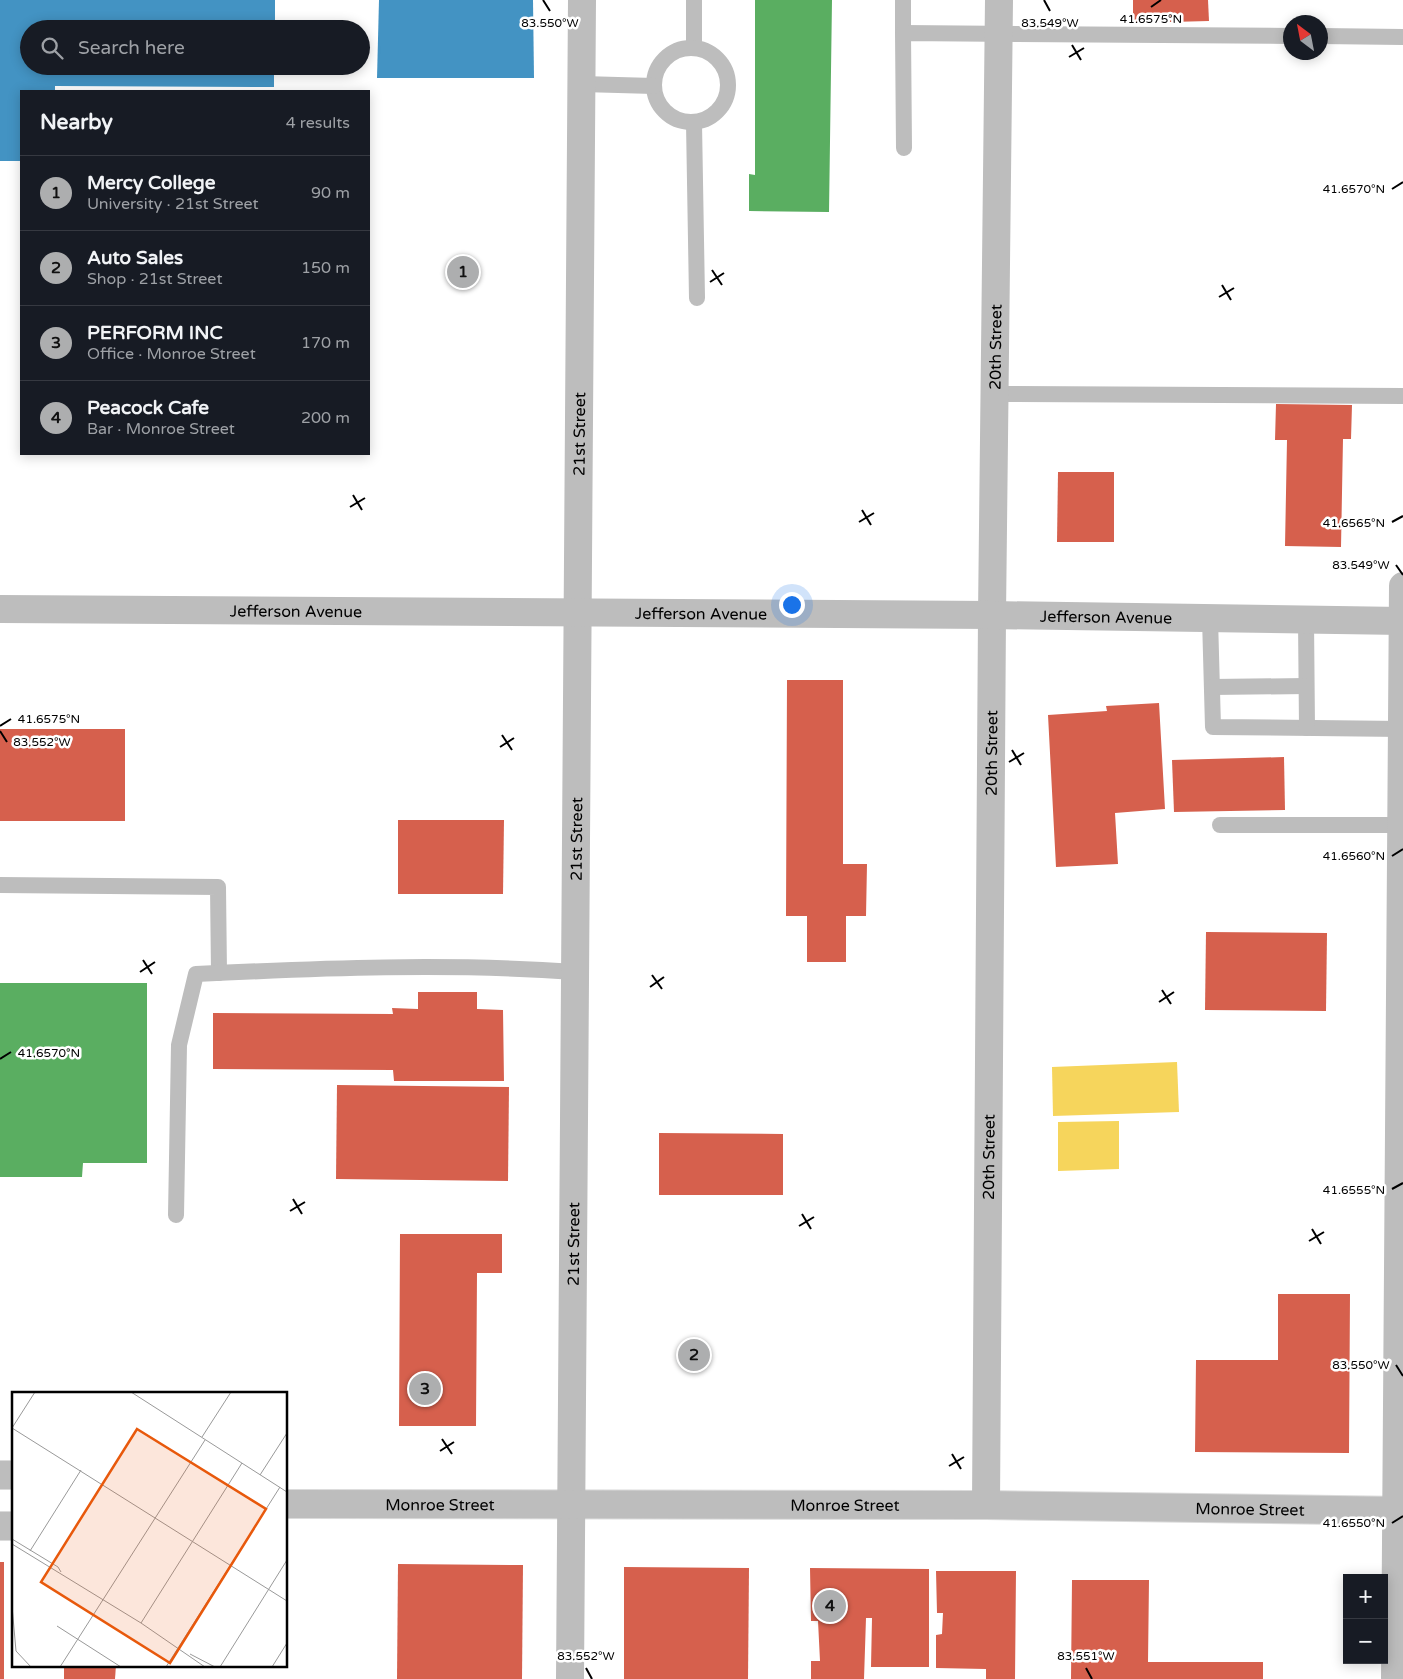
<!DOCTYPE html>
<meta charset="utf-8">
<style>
body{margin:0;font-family:"Varela Round",sans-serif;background:#242831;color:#f1f3f6}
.controls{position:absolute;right:15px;bottom:15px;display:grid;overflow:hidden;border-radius:0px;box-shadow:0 2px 12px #0003}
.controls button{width:45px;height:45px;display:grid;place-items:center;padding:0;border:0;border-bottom:1px solid #363941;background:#171b24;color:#f1f3f6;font:25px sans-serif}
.compass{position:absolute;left:1283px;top:15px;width:45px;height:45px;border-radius:50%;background:#171b24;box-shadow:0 2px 12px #0003;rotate:328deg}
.you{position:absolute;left:791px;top:604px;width:18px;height:18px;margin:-12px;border:4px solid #fff;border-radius:50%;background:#1a73e8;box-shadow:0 0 0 8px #1a73e833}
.badge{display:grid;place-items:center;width:32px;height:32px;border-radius:50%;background:#adaeaf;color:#111;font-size:16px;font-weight:700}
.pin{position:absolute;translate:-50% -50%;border:2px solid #fff;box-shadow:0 1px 5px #0006}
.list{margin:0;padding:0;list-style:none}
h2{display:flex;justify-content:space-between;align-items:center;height:65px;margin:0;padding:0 20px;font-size:21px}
h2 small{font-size:16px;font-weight:400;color:#9ea1a6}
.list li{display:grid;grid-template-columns:32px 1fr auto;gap:15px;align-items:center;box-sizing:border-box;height:75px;padding:0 20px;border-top:1px solid #363941}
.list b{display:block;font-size:19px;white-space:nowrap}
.list p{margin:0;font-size:16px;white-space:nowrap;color:#9ea1a6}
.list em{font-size:16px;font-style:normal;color:#9ea1a6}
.icon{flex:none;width:28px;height:28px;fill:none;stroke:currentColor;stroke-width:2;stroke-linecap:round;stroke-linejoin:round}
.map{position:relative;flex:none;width:1403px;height:1679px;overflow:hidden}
.search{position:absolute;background:#171b24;box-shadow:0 2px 12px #0003;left:20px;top:20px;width:350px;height:55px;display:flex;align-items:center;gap:12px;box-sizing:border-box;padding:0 18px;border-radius:28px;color:#9ea1a6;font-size:19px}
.panel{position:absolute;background:#171b24;box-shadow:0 2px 12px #0003;left:20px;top:90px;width:350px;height:365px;border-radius:0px}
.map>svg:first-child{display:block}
.homes{fill:#f6d55c}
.shops{fill:#d6604d}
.schools{fill:#4393c3}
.public{fill:#5aae61}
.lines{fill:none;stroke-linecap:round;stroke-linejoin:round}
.primary-casing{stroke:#dbdbdb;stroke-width:30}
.service{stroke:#bdbdbd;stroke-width:16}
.minor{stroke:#bdbdbd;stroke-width:28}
.tertiary{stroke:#bdbdbd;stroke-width:28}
.primary{stroke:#bdbdbd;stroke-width:28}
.ticks{fill:none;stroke:#000;stroke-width:2}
.labels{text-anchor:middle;stroke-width:5;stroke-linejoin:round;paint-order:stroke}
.street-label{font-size:16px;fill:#000;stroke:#fff}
.inset-road{fill:none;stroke:#999;stroke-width:1}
.view{fill:#e8590c;fill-opacity:0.15;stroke:#e8590c;stroke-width:2.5}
.inset-edge{fill:none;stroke:#000;stroke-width:2.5}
.ticks-label{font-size:12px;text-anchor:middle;fill:#000;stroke:#fff;stroke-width:5;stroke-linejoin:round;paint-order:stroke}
</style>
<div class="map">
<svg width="1403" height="1679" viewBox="0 0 1403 1679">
<rect width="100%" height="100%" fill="#fff"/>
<g class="homes">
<polygon points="1177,1062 1179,1112 1053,1116 1052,1067"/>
<polygon points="1119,1121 1119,1169 1058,1171 1058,1122"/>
</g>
<g class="shops">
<polygon points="1133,0 1208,0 1209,21 1133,23"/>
<polygon points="1276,404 1352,405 1351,439 1343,439 1341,547 1285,546 1287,440 1275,440"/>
<polygon points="1058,472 1114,472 1114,542 1057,542"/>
<polygon points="787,680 843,680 843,864 867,864 866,916 846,916 846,962 807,962 807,916 786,916"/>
<polygon points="1159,703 1165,809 1115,813 1118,864 1056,867 1048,715 1107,711 1106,706"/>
<rect x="0" y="729" width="125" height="92"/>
<polygon points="1284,757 1285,810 1174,812 1172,760"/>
<polygon points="398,820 504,820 503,894 398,894"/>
<polygon points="1206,932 1327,933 1326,1011 1205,1010"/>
<polygon points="418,992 477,992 477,1009 503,1010 504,1081 394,1081 393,1070 213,1069 213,1013 393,1014 392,1008 418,1009"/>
<polygon points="337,1085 509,1087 508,1181 336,1179"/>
<polygon points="659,1133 783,1134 783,1195 659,1195"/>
<polygon points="400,1234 502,1234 502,1273 477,1273 476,1426 399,1426"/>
<polygon points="1278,1294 1350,1294 1349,1453 1195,1452 1196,1360 1278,1360"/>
<rect x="0" y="1562" width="4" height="117"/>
<polygon points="398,1564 523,1565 522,1679 397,1679"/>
<polygon points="624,1567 749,1568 748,1679 624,1679"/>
<polygon points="810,1568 929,1569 929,1667 871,1667 872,1618 866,1618 864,1679 811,1679 811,1661 820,1661 818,1621 811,1621"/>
<polygon points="936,1571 1016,1571 1015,1679 986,1679 986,1669 936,1668 936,1635 942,1634 943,1613 937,1613"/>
<polygon points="1072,1580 1149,1580 1148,1662 1263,1662 1263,1679 1071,1679"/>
<polygon points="64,1665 116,1665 115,1679 64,1679"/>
</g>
<g class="schools">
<polygon points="0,0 275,0 275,29 29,29 29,66 274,66 274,87 55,86 55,91 21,91 21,161 0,161"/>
<polygon points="379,0 533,0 534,78 377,78"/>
</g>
<g class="public">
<polygon points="755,0 832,0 829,212 749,211 749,174 755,175"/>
<polygon points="0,983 147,983 147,1163 83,1163 82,1177 0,1177"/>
</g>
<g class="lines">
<defs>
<g id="primary">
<polyline points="0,1475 14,1475"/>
<path id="s4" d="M 286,1504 L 986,1505 L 1403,1511"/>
<polyline points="0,1526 14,1526"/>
</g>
</defs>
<use href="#primary" class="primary-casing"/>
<g class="service">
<polyline points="694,0 694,48"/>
<polyline points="903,0 903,33"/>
<polyline points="1320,36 1403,37"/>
<circle cx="691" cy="85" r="37"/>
<polyline points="582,84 654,86"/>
<polyline points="694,123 697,298"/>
<polyline points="904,148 903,33 1290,36"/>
<polyline points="995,394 1403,396"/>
<polyline points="1210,618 1213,727 1402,729"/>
<polyline points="1306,620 1307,728"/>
<polyline points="1212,687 1306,686"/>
<polyline points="1220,825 1401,825"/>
<polyline points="0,885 218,887 219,973"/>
<path d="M 176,1215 L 179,1045 L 196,974 C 322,968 449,963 575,972"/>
</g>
<g class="minor">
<path id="s1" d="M 986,1505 L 992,615 L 999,0"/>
<path id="s2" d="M 570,1679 L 582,0"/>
<polyline points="1395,1679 1403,586"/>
</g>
<path class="tertiary" id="s3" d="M 0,609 L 992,615 L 1403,621"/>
<use href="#primary" class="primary"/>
</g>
<path class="ticks" d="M 543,0 L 550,11M 1044,0 L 1050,11M 1151,7 L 1161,0M 1072,45 L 1081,60M 1069,57 L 1084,48M 1392,189 L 1403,182M 712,270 L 722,285M 710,282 L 724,273M 1222,285 L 1231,300M 1219,297 L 1234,288M 353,495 L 362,510M 350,507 L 365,498M 862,510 L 871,525M 859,522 L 874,513M 1392,522 L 1403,516M 1396,565 L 1403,575M 0,726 L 11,719M 0,731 L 7,742M 502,735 L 512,750M 500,747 L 514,738M 1012,750 L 1021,765M 1009,762 L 1024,753M 1392,856 L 1403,849M 143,960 L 152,974M 140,972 L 155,962M 652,975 L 662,989M 650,987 L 664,977M 1162,990 L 1171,1004M 1159,1002 L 1174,992M 0,1059 L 11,1052M 1392,1189 L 1403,1183M 293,1199 L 302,1214M 290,1211 L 305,1202M 802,1214 L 811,1229M 799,1226 L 814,1217M 1312,1229 L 1321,1244M 1309,1241 L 1324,1232M 1396,1365 L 1403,1376M 442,1439 L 452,1454M 440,1451 L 454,1442M 952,1454 L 961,1469M 949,1466 L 964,1457M 1392,1523 L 1403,1516M 586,1668 L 592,1679M 1086,1668 L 1092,1679"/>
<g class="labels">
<g class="street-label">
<text dy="6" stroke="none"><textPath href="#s1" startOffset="1158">20th Street</textPath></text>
<text dy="6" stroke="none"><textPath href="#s2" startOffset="1245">21st Street</textPath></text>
<text dy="6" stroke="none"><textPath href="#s3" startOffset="296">Jefferson Avenue</textPath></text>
<text dy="6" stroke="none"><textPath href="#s3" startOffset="701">Jefferson Avenue</textPath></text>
<text dy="6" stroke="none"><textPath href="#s3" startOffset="1106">Jefferson Avenue</textPath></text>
<text dy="6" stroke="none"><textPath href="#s1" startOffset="752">20th Street</textPath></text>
<text dy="6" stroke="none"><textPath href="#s2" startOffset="840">21st Street</textPath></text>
<text dy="6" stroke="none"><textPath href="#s1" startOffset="348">20th Street</textPath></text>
<text dy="6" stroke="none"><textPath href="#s2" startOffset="435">21st Street</textPath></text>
<text dy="6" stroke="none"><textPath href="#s4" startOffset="154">Monroe Street</textPath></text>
<text dy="6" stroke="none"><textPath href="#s4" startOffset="559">Monroe Street</textPath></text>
<text dy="6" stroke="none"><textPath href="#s4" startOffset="964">Monroe Street</textPath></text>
</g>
</g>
<g transform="translate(12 1392)">
<rect width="275" height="275" fill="#fff"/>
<path class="inset-road" d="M 23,0 L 0,36 L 275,209M 119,0 L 275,100M 190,45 L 219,0M 248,83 L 275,41M 0,147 L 46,175 L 49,180M 0,152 L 129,231 L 193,275M 18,159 L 69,78M 0,214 L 4,259 L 19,275M 129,231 L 230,71M 45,234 L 109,275M 178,262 L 203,275M 48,275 L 193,48M 154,275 L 268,95M 208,275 L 275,168M 260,275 L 275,251"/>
<path class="view" d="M 125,37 L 254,117 L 158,271 L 29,190 Z"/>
<rect width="275" height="275" class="inset-edge"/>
</g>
<g class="ticks-label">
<text x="1151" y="23">41.6575°N</text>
<text x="550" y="27">83.550°W</text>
<text x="1050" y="27">83.549°W</text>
<text x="1354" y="193">41.6570°N</text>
<text x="1354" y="527">41.6565°N</text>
<text x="1361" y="569">83.549°W</text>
<text x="49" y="723">41.6575°N</text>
<text x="42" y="746">83.552°W</text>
<text x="1354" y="860">41.6560°N</text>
<text x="49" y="1057">41.6570°N</text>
<text x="1354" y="1194">41.6555°N</text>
<text x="1361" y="1369">83.550°W</text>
<text x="1354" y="1527">41.6550°N</text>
<text x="586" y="1660">83.552°W</text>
<text x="1086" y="1660">83.551°W</text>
</g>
</svg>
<div class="controls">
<button>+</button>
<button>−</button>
</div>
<svg class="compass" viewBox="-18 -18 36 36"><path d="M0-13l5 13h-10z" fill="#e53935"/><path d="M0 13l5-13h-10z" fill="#9ea1a6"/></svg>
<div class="you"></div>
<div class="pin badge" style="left:463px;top:272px">1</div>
<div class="pin badge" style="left:694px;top:1355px">2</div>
<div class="pin badge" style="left:425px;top:1389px">3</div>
<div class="pin badge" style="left:830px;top:1606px">4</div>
<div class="search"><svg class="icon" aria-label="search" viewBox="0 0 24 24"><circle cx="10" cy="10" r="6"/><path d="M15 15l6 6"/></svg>Search here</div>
<section class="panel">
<h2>Nearby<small>4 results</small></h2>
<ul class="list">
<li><span class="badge">1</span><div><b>Mercy College</b><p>University · 21st Street</p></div><em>90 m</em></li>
<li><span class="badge">2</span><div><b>Auto Sales</b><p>Shop · 21st Street</p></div><em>150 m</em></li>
<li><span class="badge">3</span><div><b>PERFORM INC</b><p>Office · Monroe Street</p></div><em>170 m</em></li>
<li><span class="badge">4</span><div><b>Peacock Cafe</b><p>Bar · Monroe Street</p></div><em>200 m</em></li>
</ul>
</section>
</div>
